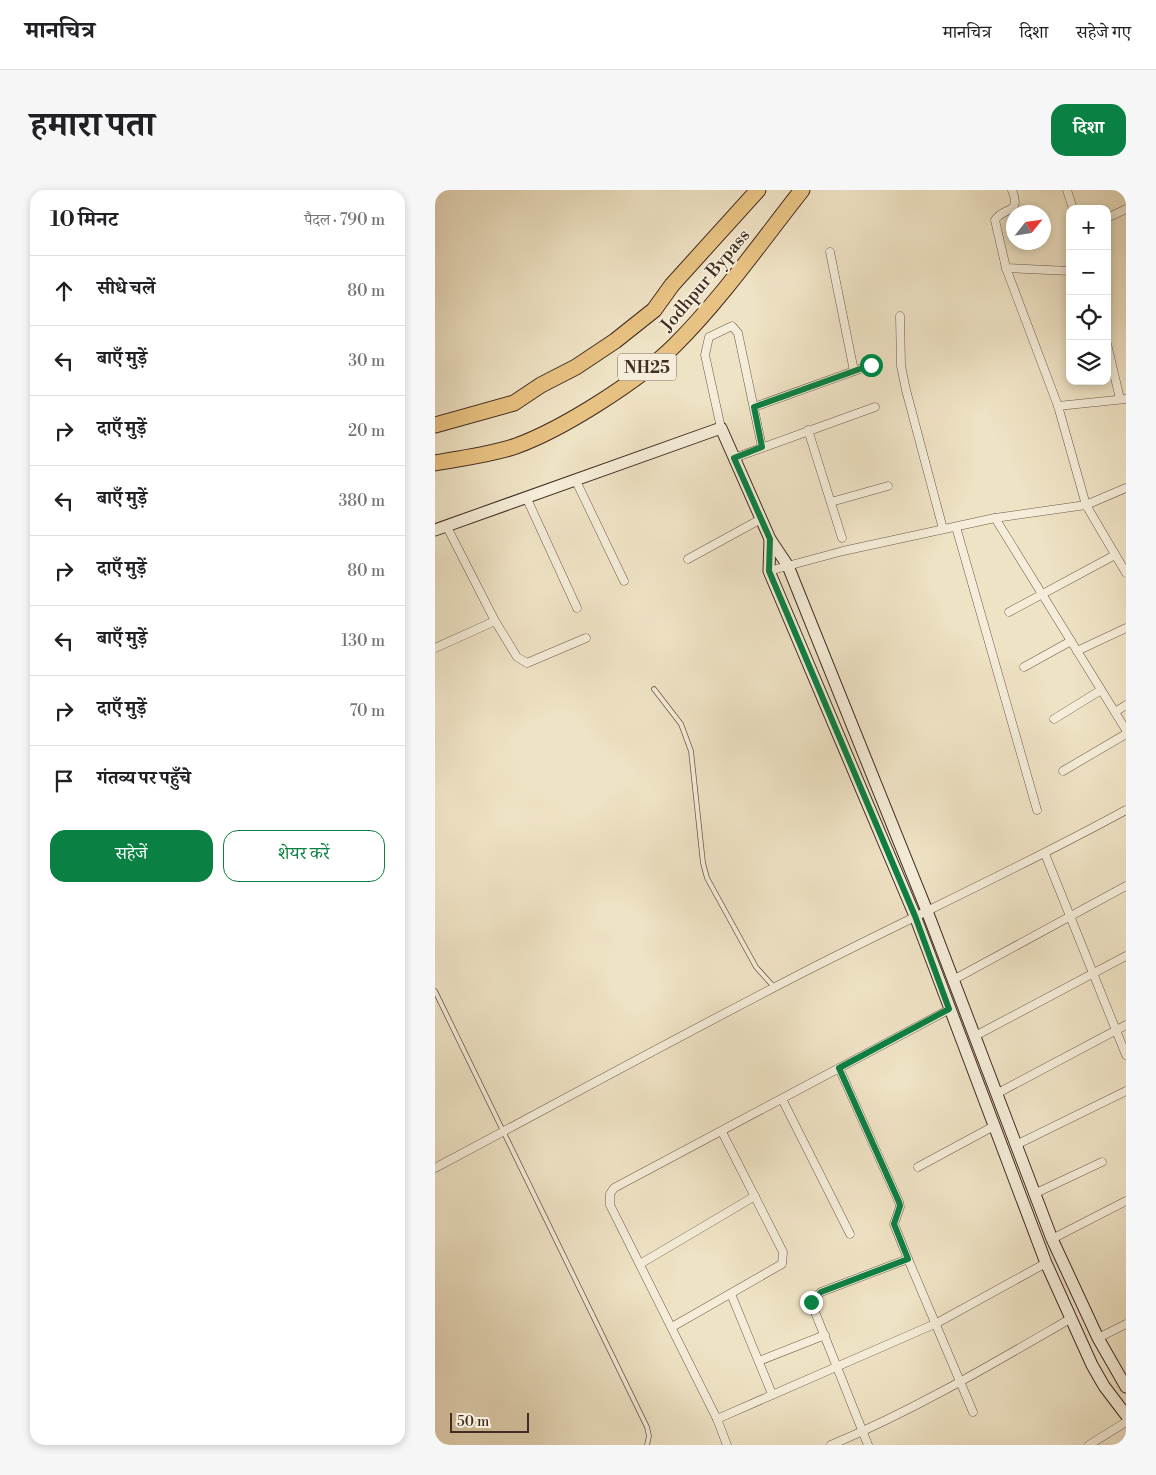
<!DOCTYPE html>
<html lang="hi">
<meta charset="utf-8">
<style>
body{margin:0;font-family:"Libre Bodoni","Noto Serif Devanagari",serif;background:#f6f6f6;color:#202124}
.controls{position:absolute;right:15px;top:15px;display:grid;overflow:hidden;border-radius:10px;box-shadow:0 2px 8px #0003}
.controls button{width:45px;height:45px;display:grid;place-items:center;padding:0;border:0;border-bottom:1px solid #e0e0e0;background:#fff;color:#202124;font:25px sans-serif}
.compass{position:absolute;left:571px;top:15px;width:45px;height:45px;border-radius:50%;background:#fff;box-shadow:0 2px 8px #0003;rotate:60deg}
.scale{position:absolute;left:15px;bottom:12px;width:79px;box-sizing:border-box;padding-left:5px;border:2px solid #422d23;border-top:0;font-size:14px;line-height:18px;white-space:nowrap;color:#422d23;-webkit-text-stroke:4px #f5edd9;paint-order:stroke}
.stop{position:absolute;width:15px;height:15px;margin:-11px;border:4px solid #0b8043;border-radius:50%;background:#fff}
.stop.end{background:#0b8043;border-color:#fff;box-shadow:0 1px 5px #0008}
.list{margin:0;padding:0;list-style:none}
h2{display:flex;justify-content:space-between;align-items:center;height:65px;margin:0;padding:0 20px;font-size:21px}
h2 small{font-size:16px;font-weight:400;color:#757577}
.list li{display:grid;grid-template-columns:32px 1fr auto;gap:15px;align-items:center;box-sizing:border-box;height:70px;padding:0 20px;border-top:1px solid #e0e0e0}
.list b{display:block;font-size:19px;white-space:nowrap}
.list em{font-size:16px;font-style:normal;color:#757577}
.actions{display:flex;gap:10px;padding:15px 20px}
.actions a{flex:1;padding:11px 0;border:1px solid #0b8043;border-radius:15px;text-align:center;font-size:18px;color:#0b8043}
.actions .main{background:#0b8043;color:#fff}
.icon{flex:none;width:28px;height:28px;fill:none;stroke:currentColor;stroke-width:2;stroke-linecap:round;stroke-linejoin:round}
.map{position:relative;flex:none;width:691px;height:1255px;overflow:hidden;border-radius:15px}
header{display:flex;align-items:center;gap:30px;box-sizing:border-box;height:70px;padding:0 25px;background:#fff;border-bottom:1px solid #e0e0e0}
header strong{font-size:24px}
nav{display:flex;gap:28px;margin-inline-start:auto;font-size:18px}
.intro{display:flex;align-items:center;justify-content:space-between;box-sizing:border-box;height:120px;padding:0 30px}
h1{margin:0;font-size:35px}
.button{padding:12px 22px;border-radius:15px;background:#0b8043;color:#fff;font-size:18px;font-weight:700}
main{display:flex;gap:30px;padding:0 30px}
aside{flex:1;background:#fff;border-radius:15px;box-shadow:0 2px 8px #0003}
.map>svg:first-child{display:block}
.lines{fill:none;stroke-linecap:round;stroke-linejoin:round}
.lane-casing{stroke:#6d5a4c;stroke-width:5.5}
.street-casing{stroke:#6d5a4c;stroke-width:9}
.secondary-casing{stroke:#422d23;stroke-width:13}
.highway-casing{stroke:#422d23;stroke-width:17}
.lane{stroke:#f5edd9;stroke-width:4}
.street{stroke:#f5edd9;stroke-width:8}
.secondary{stroke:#f5edd9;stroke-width:11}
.highway{stroke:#e8c282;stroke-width:15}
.route{stroke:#0b8043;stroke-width:6}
.labels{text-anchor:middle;stroke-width:4;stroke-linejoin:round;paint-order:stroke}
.shield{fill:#f5edd9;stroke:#78675a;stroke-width:1}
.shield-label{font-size:16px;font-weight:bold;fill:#422d23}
.street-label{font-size:18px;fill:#422d23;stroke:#f5edd9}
</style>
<header>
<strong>मानचित्र</strong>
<nav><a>मानचित्र</a><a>दिशा</a><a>सहेजे गए</a></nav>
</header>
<div class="intro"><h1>हमारा पता</h1><a class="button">दिशा</a></div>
<main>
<aside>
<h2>10 मिनट<small>पैदल · 790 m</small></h2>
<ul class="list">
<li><svg class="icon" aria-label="ahead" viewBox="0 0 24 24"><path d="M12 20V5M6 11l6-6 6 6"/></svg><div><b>सीधे चलें</b></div><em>80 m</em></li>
<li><svg class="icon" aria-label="left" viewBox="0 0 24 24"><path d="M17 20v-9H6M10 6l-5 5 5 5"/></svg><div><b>बाएँ मुड़ें</b></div><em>30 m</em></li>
<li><svg class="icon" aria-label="right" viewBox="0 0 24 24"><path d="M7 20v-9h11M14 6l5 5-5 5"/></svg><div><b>दाएँ मुड़ें</b></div><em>20 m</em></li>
<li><svg class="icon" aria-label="left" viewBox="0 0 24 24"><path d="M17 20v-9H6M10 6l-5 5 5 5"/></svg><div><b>बाएँ मुड़ें</b></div><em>380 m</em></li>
<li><svg class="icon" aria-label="right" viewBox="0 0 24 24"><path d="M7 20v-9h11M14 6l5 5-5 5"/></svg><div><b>दाएँ मुड़ें</b></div><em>80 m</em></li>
<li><svg class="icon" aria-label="left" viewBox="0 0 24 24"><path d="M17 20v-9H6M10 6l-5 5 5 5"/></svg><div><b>बाएँ मुड़ें</b></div><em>130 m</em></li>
<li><svg class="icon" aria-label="right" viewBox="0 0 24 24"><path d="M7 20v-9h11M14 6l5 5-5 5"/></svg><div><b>दाएँ मुड़ें</b></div><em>70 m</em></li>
<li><svg class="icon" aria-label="arrive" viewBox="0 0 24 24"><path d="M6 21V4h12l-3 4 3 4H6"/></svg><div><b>गंतव्य पर पहुँचे</b></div></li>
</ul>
<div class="actions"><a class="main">सहेजें</a><a>शेयर करें</a></div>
</aside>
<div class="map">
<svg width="691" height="1255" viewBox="0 0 691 1255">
<rect width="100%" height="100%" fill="#efe3c5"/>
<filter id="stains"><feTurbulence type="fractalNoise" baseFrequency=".004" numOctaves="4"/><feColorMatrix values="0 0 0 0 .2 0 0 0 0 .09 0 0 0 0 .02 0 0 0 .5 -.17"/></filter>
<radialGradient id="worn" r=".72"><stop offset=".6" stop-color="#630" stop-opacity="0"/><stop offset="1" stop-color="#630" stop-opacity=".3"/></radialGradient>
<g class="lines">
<defs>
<g id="lane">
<polyline points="219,499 246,534 256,561 268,673 272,688 321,777 339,797"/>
<polyline points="0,801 212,1237 214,1246 212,1255"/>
</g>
<g id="street">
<path d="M 577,0 C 587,25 569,16 560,30 L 571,78 L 635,81"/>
<polyline points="632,0 638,19"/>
<polyline points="672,28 691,19"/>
<polyline points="395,62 419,181"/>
<polyline points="571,78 623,216 651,315 691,383"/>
<polyline points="465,126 466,176 471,200 508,339"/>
<polyline points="672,154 685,209"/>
<polyline points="623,216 691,209"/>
<polyline points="319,217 436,175"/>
<polyline points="286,238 270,165 274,147 297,136 303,143 327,257"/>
<polyline points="373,240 407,348"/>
<polyline points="299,268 440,217"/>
<polyline points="141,291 189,391"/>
<polyline points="691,298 651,315 560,328 691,540"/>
<polyline points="92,309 142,418"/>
<polyline points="396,312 453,296"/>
<polyline points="521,337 602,620"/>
<polyline points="253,369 326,329"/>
<polyline points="334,381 408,361 560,328"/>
<polyline points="574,422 680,365"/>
<polyline points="60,431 82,467 92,473 151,448"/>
<polyline points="0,458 60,431 12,337"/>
<polyline points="642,461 691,438"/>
<polyline points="589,477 636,451"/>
<polyline points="680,522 691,515"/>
<polyline points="619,529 666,500"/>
<polyline points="628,581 691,544"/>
<polyline points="610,664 691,865"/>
<polyline points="518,790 691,696"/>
<polyline points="540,846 691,766"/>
<polyline points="404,878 464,1012 465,1017 459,1034 473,1069"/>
<polyline points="561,904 691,835"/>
<polyline points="347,909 415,1044"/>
<polyline points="581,955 691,901"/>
<polyline points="483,977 559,936"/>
<path d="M 0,978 C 124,912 248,844 373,780 C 479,726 587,677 691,620"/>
<polyline points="601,1003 667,972"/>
<polyline points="617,1049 691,1011"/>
<polyline points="205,1074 320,1006"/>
<polyline points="296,1104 337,1204"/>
<polyline points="237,1137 347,1074 348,1062 287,942"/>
<polyline points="663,1148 691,1134"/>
<polyline points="324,1171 390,1145"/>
<polyline points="282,1229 175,1015 175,1004 179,998 515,819"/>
<polyline points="292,1255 282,1229 502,1133 611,1073"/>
<path d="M 396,1255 C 480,1220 557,1174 635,1129"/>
<polyline points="433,1255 376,1112 386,1102 473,1069 538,1222"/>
<polyline points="654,1255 691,1232"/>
</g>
<g id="secondary">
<polyline points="0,340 286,238 335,349 353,376 492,721 617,1049 663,1148 691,1197"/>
<polyline points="335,349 334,381 480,726 611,1073 657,1175 669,1196 691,1225"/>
</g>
<g id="highway">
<polyline points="0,235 79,213 106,195 141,177 180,151 219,120 237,95 323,0"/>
<path d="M 0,273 C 26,268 56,265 81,256 C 128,239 205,190 240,155 C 287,108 326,52 367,0"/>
</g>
</defs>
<use href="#lane" class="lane-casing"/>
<use href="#street" class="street-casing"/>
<use href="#secondary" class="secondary-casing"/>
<use href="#highway" class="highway-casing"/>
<use href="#lane" class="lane"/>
<use href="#street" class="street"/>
<use href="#secondary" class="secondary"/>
<use href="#highway" class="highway"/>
</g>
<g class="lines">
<polyline class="route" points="376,1112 386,1102 473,1069 459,1034 465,1016 464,1012 404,878 514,819 480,726 334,381 335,349 299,268 327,257 319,217 436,175"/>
</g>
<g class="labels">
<rect class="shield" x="183" y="163.5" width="58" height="27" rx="4"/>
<g class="shield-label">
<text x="212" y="183">NH25</text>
</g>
<g class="street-label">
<text transform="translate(270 90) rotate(-50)" y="6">Jodhpur Bypass</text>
</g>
</g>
<rect width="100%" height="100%" filter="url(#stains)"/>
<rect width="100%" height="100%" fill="url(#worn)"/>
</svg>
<div class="controls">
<button>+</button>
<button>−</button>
<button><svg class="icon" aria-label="locate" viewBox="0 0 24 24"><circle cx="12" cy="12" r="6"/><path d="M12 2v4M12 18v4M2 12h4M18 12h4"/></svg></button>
<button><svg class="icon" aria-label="layers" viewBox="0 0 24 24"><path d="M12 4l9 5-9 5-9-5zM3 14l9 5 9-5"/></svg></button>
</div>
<svg class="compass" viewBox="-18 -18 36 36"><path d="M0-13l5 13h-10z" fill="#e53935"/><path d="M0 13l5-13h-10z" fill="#757577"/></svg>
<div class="scale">50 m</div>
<div class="stop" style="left:436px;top:175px"></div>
<div class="stop end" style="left:376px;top:1112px"></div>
</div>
</main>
